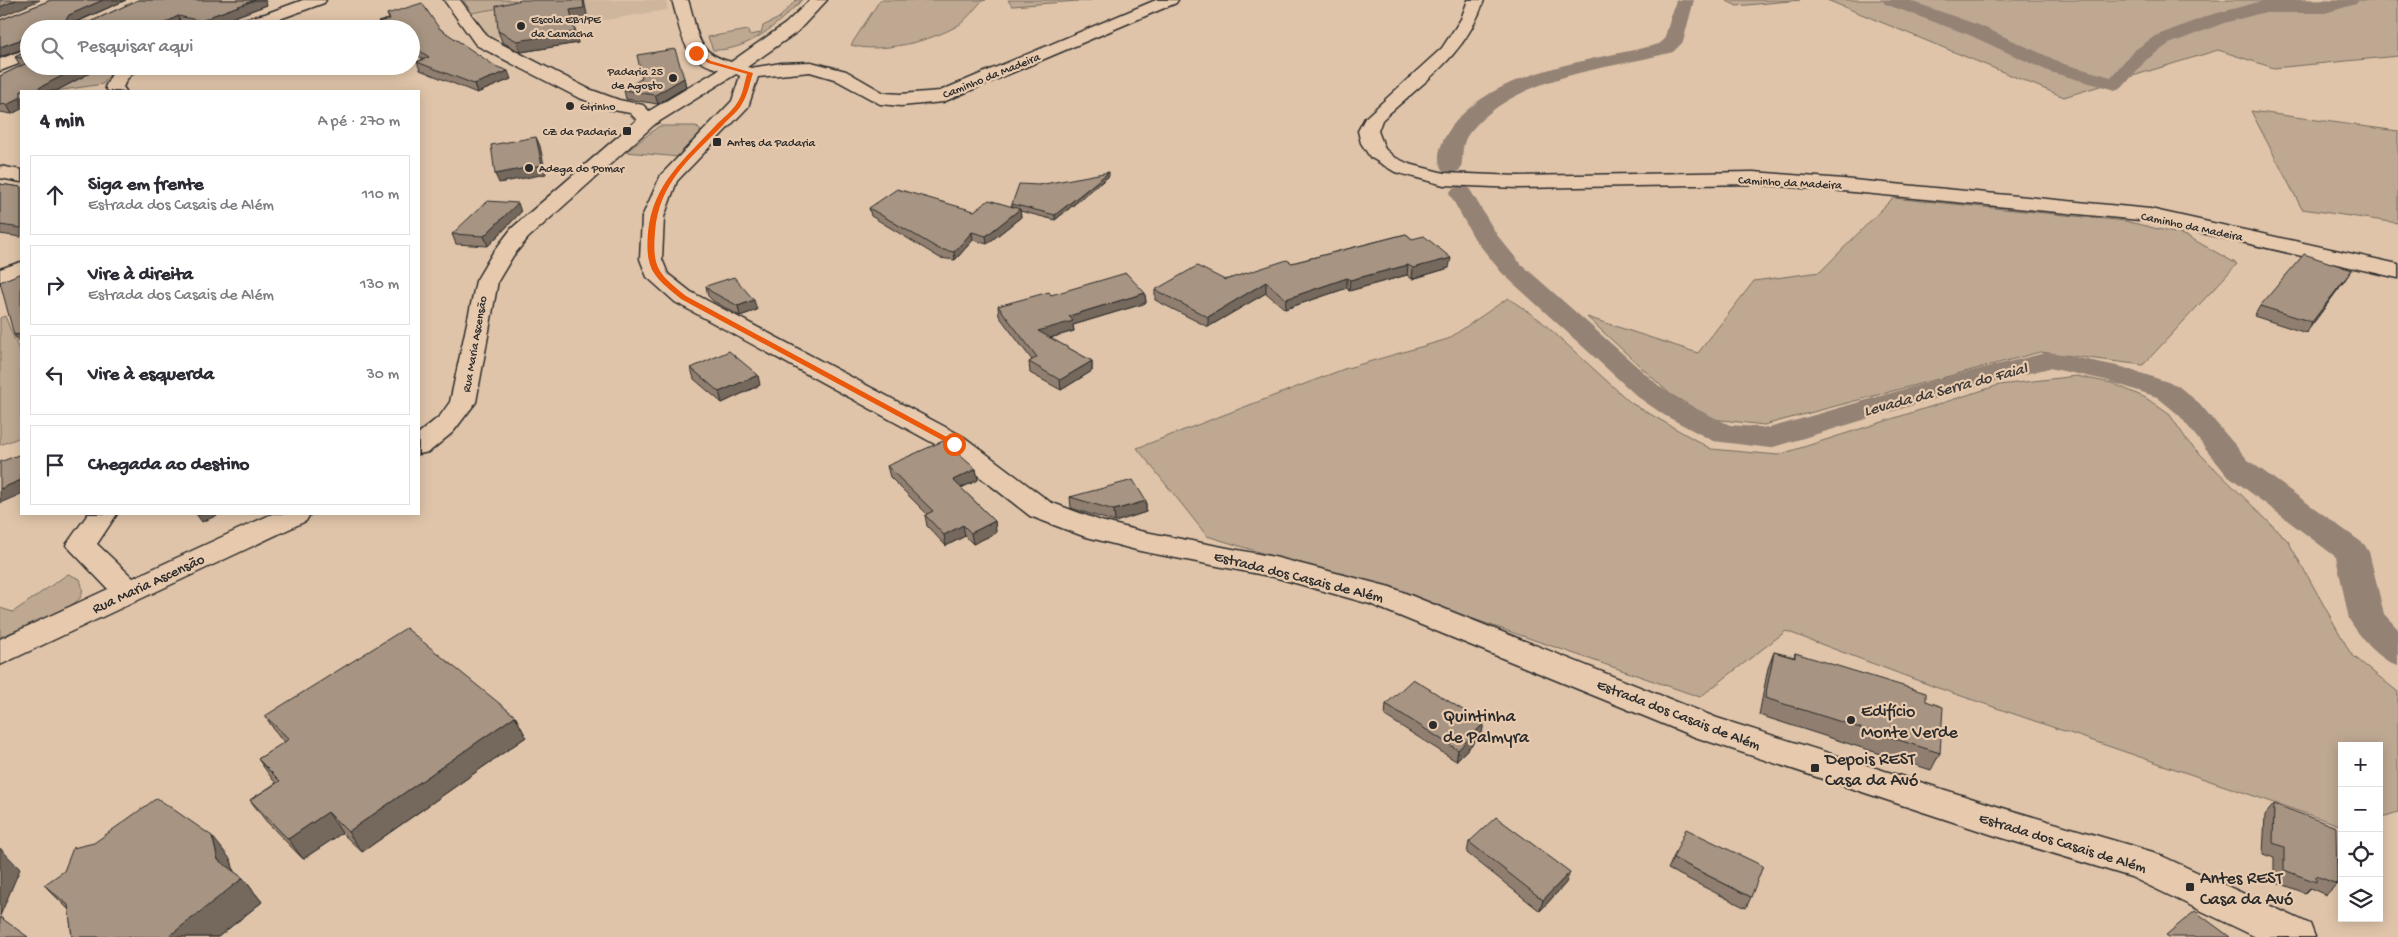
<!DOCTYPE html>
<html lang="pt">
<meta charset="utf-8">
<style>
body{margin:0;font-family:"Gochi Hand",sans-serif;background:#f2f2f3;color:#2b2b33}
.controls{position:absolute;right:15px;bottom:15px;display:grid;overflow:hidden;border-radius:0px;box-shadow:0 2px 12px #0003}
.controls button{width:45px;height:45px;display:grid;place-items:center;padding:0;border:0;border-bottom:1px solid #e1e1e2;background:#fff;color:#2b2b33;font:25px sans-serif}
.stop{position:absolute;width:15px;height:15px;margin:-11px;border:4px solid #ea580c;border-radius:50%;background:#fff}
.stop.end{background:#ea580c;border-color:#fff;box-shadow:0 1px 5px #0008}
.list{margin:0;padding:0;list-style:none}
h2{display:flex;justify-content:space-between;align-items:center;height:65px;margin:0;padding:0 20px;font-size:21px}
h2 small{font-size:16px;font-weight:400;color:#7c7c81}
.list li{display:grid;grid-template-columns:32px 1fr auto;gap:15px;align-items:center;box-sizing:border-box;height:80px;margin:0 10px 10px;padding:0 10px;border:1px solid #e1e1e2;border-radius:0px}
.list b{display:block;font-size:19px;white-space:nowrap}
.list p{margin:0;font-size:16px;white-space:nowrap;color:#7c7c81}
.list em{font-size:16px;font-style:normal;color:#7c7c81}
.icon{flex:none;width:28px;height:28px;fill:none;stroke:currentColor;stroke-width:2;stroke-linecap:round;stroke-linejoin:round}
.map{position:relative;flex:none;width:2398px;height:937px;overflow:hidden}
.search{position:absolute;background:#fff;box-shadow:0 2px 12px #0003;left:20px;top:20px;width:400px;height:55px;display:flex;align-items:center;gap:12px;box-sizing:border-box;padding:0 18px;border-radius:28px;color:#7c7c81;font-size:19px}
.panel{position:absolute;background:#fff;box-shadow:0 2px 12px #0003;left:20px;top:90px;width:400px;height:425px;border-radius:0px}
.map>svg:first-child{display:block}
.built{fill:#ceb69d}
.green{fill:#bea892;stroke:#746a5e}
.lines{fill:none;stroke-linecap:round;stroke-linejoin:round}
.canal{fill:#948274;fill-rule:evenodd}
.minor-casing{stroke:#2b2b2b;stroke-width:3}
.major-casing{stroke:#2b2b2b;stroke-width:3}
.minor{fill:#e7caae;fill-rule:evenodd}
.major{fill:#e7caae;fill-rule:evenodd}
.wall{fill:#907f70;stroke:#2b2b2b}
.shaded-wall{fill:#75685b;stroke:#2b2b2b}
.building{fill:#a79482;stroke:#2b2b2b}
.route{fill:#ea580c}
.poi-dot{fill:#2b2b2b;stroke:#e7caae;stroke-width:2}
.labels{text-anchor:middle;stroke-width:4.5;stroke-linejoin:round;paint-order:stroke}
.far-poi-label{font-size:12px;fill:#2b2b2b;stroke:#e7caae;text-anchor:start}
.far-street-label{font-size:12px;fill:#2b2b2b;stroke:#e7caae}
.street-label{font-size:15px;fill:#2b2b2b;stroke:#e7caae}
.water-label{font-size:16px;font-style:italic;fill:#403c3a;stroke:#e7caae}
.near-poi-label{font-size:18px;fill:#2b2b2b;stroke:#e7caae;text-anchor:start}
</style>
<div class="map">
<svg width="2398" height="937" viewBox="0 0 2398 937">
<rect width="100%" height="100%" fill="#dfc4a9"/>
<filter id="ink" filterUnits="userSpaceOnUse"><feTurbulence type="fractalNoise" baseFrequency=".02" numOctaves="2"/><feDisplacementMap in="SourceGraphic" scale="10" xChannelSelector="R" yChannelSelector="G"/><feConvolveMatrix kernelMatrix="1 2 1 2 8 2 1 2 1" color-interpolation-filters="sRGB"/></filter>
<g filter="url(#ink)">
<polygon class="built" points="523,0 666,0 668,10 491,38 471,15 518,6"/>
<g class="green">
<polygon points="463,0 516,0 512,6 472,13"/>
<path d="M 796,0 L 802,0 C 777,24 750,51 713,50 L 708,37 L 748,30 L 749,35 L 761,33 L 763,26 L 779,18 Z"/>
<path d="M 880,0 L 986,0 L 982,1 C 974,9 966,21 957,26 C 931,41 879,54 851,45 Z"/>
<polygon points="1008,0 1091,0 1012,6"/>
<polygon points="1725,0 1800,0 1737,6"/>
<polygon points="1827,0 2398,0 2398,56 2274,68 2218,50 2064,97"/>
<polygon points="22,65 29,66 114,69 103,84 56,91 0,89 0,76"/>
<polygon points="2251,111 2398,131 2398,223 2302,209"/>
<polygon points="659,126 696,126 701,131 679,157 626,152"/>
<polygon points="1893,198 2125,221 2187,236 2237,264 2143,365 2040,352 1764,425 1713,419 1670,394 1587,317 1698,353 1754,281 1820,272"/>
<polygon points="1508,298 1540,320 1631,403 1711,449 1778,455 1999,385 2076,376 2112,383 2146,398 2170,415 2189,443 2288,541 2351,654 2398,692 2398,812 2379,818 2379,746 2342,746 2342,826 1935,687 1786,631 1700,697 1441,608 1207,536 1137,448 1344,369 1448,339"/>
<polygon points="5,316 21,355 21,437 0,445 0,318"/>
<path d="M 68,574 L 80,579 C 82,586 84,592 80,598 C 74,608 14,631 0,637 L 0,608 L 13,612 Z"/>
</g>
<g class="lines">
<g class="canal">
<path d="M 1676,0 L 1694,0 L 1683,42 L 1673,52 C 1606,70 1518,74 1470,132 C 1458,147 1466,160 1459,171 L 1451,173 L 1443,171 C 1436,161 1439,149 1444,139 C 1482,69 1592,62 1659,44 L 1664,40 Z"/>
<polygon points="1882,0 1908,0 1981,26 2064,64 2111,77 2132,52 2155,36 2210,15 2262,1 2359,0 2356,4 2325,13 2262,13 2224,23 2169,44 2146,60 2122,88 2115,90 2050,72 1967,34 1885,4"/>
<path d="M 1461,186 L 1469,188 L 1497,235 L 1520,263 L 1658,385 L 1684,403 L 1730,425 L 1769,428 L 1943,378 L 2049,352 L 2122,367 L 2177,385 L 2199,403 L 2248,460 L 2364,544 L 2369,552 L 2384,614 L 2398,629 L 2398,666 C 2378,659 2360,637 2349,619 L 2336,557 L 2226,474 L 2179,415 L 2157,397 L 2105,380 L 2049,368 L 1963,390 L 1770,448 L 1713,441 L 1664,415 L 1638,397 L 1502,273 L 1474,238 L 1449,193 L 1453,188 Z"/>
</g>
<defs>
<g id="minor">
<polygon points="303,0 326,0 324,3 277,20 245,29 216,29 218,25 265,14"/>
<polygon points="444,0 460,0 488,37 589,89 619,100 643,105 649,111 728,64 734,63 751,68 781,63 811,62 846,71 884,93 901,94 940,91 1156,0 1178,0 1176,3 943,102 901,106 880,104 834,79 810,72 758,77 748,107 677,181 664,217 662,259 668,274 691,292 964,437 1050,502 1101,521 1140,531 1274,557 1390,587 1717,718 1996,806 2153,852 2310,924 2315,937 2256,937 2131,877 1996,836 1695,737 1370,604 1274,577 1140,551 1083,536 1030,516 944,449 675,302 647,277 640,259 642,217 661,175 732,101 740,76 736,74 655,124 528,238 513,256 498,281 476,402 453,432 429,452 419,454 419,433 440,416 450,402 476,281 492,254 512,228 637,120 630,113 608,109 577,97 476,45"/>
<path d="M 1468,0 L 1484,0 C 1466,56 1423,82 1382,120 L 1378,131 L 1385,149 L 1394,157 L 1409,164 L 1444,173 L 1518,176 L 1753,172 L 1843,179 L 2150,209 L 2398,264 L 2398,278 L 2150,221 L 1843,191 L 1753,184 L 1518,188 L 1444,185 L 1395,172 L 1370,157 L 1361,143 L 1358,131 L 1365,118 L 1442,48 L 1461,19 Z"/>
<polygon points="121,66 141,66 127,79 123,87 126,91 108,91 105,87 113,72"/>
<polygon points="0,166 21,170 21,182 0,178"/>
<polygon points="21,262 21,276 0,283 0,269"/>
<polygon points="88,514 117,514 97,544 133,578 272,514 310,514 306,521 0,665 0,639 108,589 66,545"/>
</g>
<g id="major">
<path d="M 672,0 L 688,0 C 699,32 693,52 731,62 L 785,24 L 810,0 L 827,0 L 797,32 L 740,72 C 732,74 726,71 718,69 C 680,59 682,32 672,0 Z"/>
<polygon points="29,48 29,60 0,71 0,59"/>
</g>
</defs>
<use href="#minor" class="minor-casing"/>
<use href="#major" class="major-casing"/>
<use href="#minor" class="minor"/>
<use href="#major" class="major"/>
</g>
<g class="wall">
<polygon points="51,0 126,0 77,22 90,22 138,0 265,0 267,5 218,23 208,29 202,29 182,25 175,29 29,29 29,66 103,66 56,91 21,91 21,109 12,114 0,112 0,76 22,66 20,65 15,57 25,52 25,48 0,57 0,20"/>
<polygon points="387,14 439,28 511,79 477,93 420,70 417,62 423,59 411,51 411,29 381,29 378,22 389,19"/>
<polygon points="588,19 573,21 578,43 521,52 502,42 498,31"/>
<polygon points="684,78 686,87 658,104 626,99 624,90"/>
<polygon points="1109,176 1055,220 1020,211 1021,217 987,244 973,240 955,260 940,258 871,216 869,208 974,211 1012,207 1012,204 1039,185"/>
<polygon points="0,184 21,187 21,237 0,234"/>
<polygon points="521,212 488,246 456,244 452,234"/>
<polygon points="1406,234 1449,268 1412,279 1407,275 1349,291 1347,288 1285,309 1266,293 1208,327 1155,300 1155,290 1225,280"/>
<polygon points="2345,280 2306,333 2254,316 2260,306"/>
<polygon points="706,286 757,310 740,316 713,301 708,296"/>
<polygon points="1145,293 1146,303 1073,325 1074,331 1050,338 1092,361 1092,371 1061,390 1030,373 1029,362 1032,360 999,316 998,306 1051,295"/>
<polygon points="691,368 760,385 722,403 694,379"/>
<polygon points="887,466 976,469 978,480 961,488 995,521 996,533 973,544 965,536 946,546 927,526 925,515 927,514 890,477"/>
<polygon points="1070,497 1146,501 1146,512 1115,522 1071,508"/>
<polygon points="1774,652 1794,657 1795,653 1926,701 1940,753 1931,770 1759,715 1768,668"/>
<polygon points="1386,704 1482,734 1456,761 1385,716"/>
<polygon points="265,716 515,716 526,737 362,852 342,833 303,859 266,821 250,800 276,783 273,780 258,759 285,742 279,737"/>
<polygon points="2274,804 2337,884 2326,895 2310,888 2305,893 2274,881 2274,858 2263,854 2265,815"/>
<polygon points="1469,842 1566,883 1540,911 1467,853"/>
<polygon points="1673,858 1751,897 1746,908 1668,869"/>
<polygon points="231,860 234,872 243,878 262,902 218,937 72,937 69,910 44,885"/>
</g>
<g class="shaded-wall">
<polygon points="16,0 40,0 0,17 0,7"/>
<polygon points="103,0 126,0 73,23 65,21 69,15"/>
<polygon points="255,0 265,0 267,5 218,23 208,29 206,29 202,21 214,15"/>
<polygon points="583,0 584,0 588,19 573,21 578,43 521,52 517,41 570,10"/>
<polygon points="178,16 182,25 175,29 154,29"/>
<polygon points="25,38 29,47 0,57 0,47"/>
<polygon points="81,66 103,66 56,91 33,91"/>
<polygon points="508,71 511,79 477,93 474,84"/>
<polygon points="684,78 686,87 658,104 655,95"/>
<polygon points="21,97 21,109 12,114 7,105"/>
<polygon points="536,137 540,146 546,174 499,183 495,174"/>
<polygon points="1109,172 1109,176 1055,220 1055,215"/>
<polygon points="518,203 521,212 488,246 484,236"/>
<polygon points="1020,209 1021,217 987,244 986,236"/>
<polygon points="972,232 973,240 955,260 954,252"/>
<polygon points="1451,258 1449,268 1412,279 1413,268"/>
<polygon points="1408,265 1407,275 1349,291 1350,280"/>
<polygon points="2352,270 2345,280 2306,333 2312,322"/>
<polygon points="1347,278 1347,288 1285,309 1286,299"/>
<polygon points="1266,282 1266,293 1208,327 1208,317"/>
<polygon points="1145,293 1146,303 1073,325 1074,331 1039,341 1038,331 1069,316"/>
<polygon points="754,300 757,310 740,316 738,306"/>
<polygon points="21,333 21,345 14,335"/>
<polygon points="1092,361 1092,371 1061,390 1060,380"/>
<polygon points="758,375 760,385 722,403 719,392"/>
<polygon points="976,469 978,480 954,491 953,480"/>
<polygon points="21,480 21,494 0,503 0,489"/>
<polygon points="1146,501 1146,512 1115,522 1114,510"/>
<polygon points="196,514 220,514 202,522"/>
<polygon points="995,521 996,533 973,544 971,533"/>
<polygon points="963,525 965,536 946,546 944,535"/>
<polygon points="515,716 526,737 362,852 348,832"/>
<polygon points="1484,723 1482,734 1456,761 1458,750"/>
<polygon points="328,812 342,833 303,859 288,839"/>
<polygon points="212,836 231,860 237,883 243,878 262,902 218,937 168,937 218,860"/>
<polygon points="0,848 20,869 0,916"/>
<polygon points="1570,872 1566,883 1540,911 1543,900"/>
</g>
<g class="building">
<polygon points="0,0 16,0 0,7"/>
<polygon points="51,0 103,0 69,15 65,21 90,22 138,0 255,0 214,15 202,21 178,16 154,29 29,29 29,59 15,57 25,52 25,38 0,47 0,20"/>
<polygon points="521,0 583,0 584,8 570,10 575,32 517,41 498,31 496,6"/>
<polygon points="422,3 439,28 495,66 508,71 474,84 417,62 429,57 411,45 411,29 388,29 378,22 390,19 387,14"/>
<polygon points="675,49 684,78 655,95 624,90 642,78 637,55"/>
<polygon points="29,62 29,66 81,66 33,91 21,91 21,97 7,105 0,104 0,76"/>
<polygon points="536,137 542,165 495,174 491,145"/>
<polygon points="1109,172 1055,215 1012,204 1019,184 1039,185"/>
<polygon points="0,184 21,187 21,228 0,225"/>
<polygon points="897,189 974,211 989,200 1020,209 986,236 972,232 954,252 939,249 869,208"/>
<polygon points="487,201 518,203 484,236 452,234"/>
<polygon points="1406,234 1412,239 1424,236 1451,258 1413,268 1408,265 1350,280 1347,278 1286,299 1266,282 1208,317 1155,290 1197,266 1225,280 1287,260 1292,263"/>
<polygon points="2304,254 2352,270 2312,322 2260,306"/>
<polygon points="21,273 21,334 14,335 0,282"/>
<polygon points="1126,273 1145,293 1069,316 1073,321 1038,331 1092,361 1060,380 1029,362 1037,357 998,306 1049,292 1051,295"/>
<polygon points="734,277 754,300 738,306 710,291 706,286"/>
<polygon points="729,351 758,375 719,392 691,368"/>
<polygon points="943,441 976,469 953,480 995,521 971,533 963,525 944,535 925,515 933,511 887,466"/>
<polygon points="21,454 21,480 0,489 0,462"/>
<polygon points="1133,480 1146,501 1114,510 1070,497"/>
<polygon points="406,628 515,716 348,832 328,812 288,839 250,800 280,781 258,759 289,739 265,716"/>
<polygon points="1774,652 1795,658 1795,653 1926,693 1926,701 1943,707 1940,753 1765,698"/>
<polygon points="1413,679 1484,723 1458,750 1386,704"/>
<polygon points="157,798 212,836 218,860 243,878 168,937 72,937 68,905 44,885 64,871 73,848 94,843"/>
<polygon points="2274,804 2336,827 2337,884 2316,876 2316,882 2284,870 2284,847 2273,843"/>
<polygon points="1496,817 1570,872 1543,900 1469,842"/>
<polygon points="1686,829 1763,866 1751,897 1673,858"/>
<polygon points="2195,911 2230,937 2169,937 2166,935"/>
<polygon points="0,917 28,937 0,937"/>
</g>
</g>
<path class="route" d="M 695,52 L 711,61 L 753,73 C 750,82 748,94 743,102 C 739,111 729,118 723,125 C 690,159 659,182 655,232 C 652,269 659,274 686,296 L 956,442 L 956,445 L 951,445 L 681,299 C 653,276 645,270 648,232 C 653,183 685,159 716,125 C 723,118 732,111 737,103 C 743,95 744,83 747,74 L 708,63 Z"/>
<g class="poi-dot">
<circle cx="521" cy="26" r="5"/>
<circle cx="673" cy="78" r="5"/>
<circle cx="570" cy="106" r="5"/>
<rect x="622" y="126" width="10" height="10" rx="2.5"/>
<rect x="712" y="137" width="10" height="10" rx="2.5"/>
<circle cx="529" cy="168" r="5"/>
<circle cx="1851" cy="720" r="5"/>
<circle cx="1433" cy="725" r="5"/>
<rect x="1810" y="763" width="10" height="10" rx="2.5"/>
<rect x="2185" y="882" width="10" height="10" rx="2.5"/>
</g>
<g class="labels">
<g class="far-poi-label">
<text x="531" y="23">Escola EB1/PE<tspan x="531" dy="14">da Camacha</tspan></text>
<text x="663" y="75" text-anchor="end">Padaria 25<tspan x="663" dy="14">de Agosto</tspan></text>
<text x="580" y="110">Girinho</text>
<text x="617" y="135" text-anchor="end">CZ da Padaria</text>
<text x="727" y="146">Antes da Padaria</text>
<text x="539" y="172">Adega do Pomar</text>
</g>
<g class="far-street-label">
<text transform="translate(991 75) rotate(-22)" y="4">Caminho da Madeira</text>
<text transform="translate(1790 182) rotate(3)" y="4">Caminho da Madeira</text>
<text transform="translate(2192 226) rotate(12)" y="4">Caminho da Madeira</text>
<text transform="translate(474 344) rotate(-80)" y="4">Rua Maria Ascensão</text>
</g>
<g class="street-label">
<text transform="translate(1299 576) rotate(14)" y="5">Estrada dos Casais de Além</text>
<text transform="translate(148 583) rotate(-25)" y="5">Rua Maria Ascensão</text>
<text transform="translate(1679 714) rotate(21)" y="5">Estrada dos Casais de Além</text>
<text transform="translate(2063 842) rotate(17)" y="5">Estrada dos Casais de Além</text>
</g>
<g class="water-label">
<text transform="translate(1945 388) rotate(-15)" y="6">Levada da Serra do Faial</text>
</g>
<g class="near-poi-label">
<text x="1861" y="716">Edifício<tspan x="1861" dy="21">Monte Verde</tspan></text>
<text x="1443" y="721">Quintinha<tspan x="1443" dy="21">de Palmyra</tspan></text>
<text x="1825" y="764">Depois REST<tspan x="1825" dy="21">Casa da Avó</tspan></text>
<text x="2200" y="883">Antes REST<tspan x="2200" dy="21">Casa da Avó</tspan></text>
</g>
</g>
</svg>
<div class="controls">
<button>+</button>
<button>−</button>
<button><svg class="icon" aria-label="locate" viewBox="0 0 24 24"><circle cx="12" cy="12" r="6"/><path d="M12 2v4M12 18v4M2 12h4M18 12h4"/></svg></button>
<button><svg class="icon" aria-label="layers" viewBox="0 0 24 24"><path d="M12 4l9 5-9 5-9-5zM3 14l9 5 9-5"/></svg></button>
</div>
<div class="stop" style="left:954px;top:444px"></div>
<div class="stop end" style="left:696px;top:53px"></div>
<div class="search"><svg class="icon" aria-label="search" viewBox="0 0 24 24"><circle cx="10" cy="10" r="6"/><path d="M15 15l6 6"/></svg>Pesquisar aqui</div>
<section class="panel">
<h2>4 min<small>A pé · 270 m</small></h2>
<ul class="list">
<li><svg class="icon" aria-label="ahead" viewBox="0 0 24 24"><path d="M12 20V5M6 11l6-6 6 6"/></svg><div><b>Siga em frente</b><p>Estrada dos Casais de Além</p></div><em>110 m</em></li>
<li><svg class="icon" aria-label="right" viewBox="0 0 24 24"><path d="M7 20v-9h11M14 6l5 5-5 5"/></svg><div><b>Vire à direita</b><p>Estrada dos Casais de Além</p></div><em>130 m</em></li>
<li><svg class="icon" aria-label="left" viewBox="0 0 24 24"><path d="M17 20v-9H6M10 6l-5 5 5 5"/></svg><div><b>Vire à esquerda</b></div><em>30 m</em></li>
<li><svg class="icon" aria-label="arrive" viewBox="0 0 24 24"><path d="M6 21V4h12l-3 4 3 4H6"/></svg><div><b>Chegada ao destino</b></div></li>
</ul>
</section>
</div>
